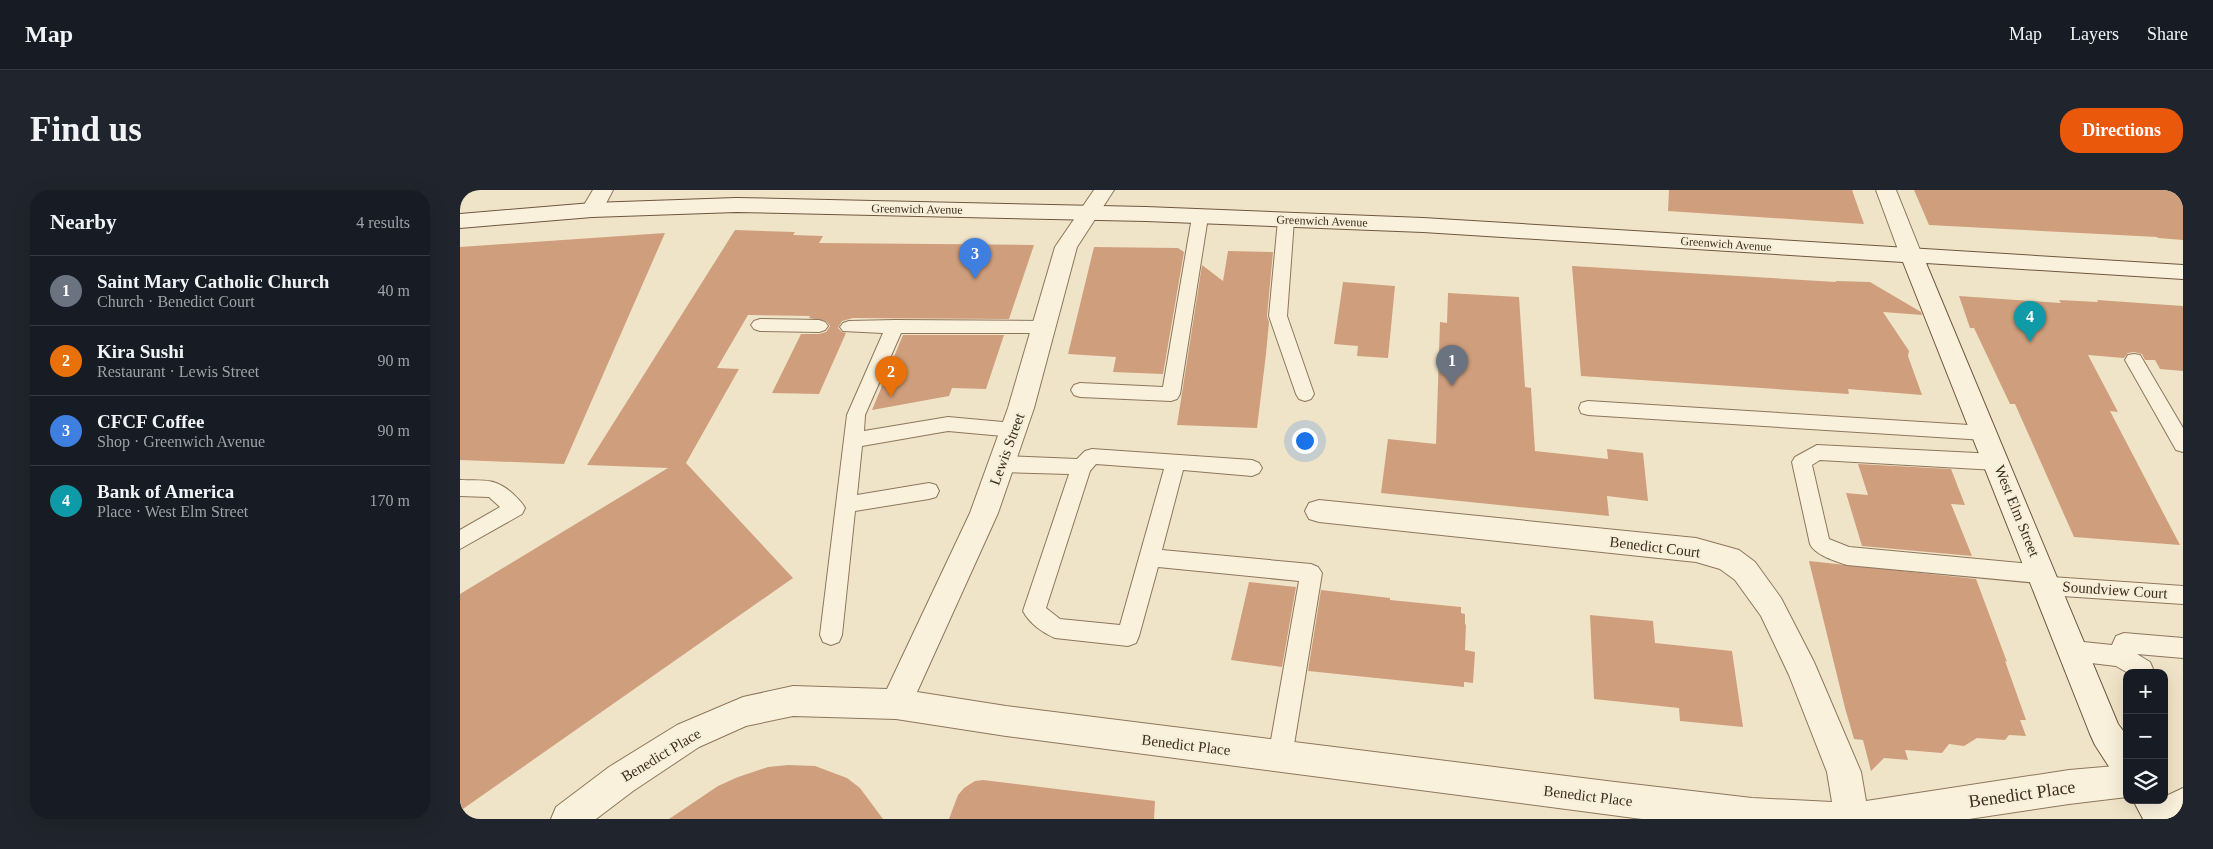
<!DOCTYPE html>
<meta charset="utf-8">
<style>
body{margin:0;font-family:Georgia,serif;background:#20242c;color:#f1f3f6}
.controls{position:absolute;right:15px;bottom:15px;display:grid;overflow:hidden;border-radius:10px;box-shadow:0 5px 20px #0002}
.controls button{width:45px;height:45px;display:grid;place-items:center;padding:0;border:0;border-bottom:1px solid #363941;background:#171b24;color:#f1f3f6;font:25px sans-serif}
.you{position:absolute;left:844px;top:250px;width:18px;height:18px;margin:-12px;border:4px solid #fff;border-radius:50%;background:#1a73e8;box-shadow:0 0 0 8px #1a73e833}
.badge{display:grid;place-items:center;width:32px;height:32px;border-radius:50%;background:#ea580c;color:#fff;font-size:16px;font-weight:700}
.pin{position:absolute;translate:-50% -41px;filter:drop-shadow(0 1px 2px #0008)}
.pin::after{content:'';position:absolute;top:26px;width:18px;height:15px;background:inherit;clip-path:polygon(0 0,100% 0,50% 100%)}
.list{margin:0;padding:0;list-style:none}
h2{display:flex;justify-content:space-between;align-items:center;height:65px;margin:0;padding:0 20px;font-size:21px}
h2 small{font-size:16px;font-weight:400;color:#9ea1a6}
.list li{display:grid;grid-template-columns:32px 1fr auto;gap:15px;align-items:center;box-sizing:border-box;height:70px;padding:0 20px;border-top:1px solid #363941}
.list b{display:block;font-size:19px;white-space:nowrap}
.list p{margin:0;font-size:16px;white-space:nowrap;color:#9ea1a6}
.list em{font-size:16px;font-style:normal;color:#9ea1a6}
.icon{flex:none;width:28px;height:28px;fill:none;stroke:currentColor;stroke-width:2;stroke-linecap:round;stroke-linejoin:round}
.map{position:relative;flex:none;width:1723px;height:629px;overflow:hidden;border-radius:20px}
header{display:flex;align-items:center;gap:30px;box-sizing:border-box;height:70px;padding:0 25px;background:#171b24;border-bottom:1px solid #363941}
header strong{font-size:24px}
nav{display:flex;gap:28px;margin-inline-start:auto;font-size:18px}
.intro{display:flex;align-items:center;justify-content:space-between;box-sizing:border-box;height:120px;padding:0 30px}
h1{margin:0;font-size:35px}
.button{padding:12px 22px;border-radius:20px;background:#ea580c;color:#fff;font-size:18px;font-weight:700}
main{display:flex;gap:30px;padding:0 30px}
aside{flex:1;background:#171b24;border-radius:20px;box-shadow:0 5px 20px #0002}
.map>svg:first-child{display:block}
.building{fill:#cf9f7d}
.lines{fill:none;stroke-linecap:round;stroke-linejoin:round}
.service-casing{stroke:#8d765c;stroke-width:2}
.minor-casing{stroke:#8d765c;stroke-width:2}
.tertiary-casing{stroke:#8d765c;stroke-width:2}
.secondary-casing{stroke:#6f573f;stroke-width:2}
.service{fill:#faf1dc;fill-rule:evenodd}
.minor{fill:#faf1dc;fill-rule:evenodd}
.tertiary{fill:#faf1dc;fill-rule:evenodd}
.secondary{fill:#faf1dc;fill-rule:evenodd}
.labels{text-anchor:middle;stroke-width:4;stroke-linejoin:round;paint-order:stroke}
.far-street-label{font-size:12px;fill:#3d2e20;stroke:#f7eed8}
.street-label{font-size:15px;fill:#3d2e20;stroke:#f7eed8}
.near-street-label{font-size:18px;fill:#3d2e20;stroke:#f7eed8}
</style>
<header>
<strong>Map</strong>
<nav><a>Map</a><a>Layers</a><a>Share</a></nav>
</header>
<div class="intro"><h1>Find us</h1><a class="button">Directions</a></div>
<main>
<aside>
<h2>Nearby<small>4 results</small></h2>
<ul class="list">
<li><span class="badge" style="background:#6b7280">1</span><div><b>Saint Mary Catholic Church</b><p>Church · Benedict Court</p></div><em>40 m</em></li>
<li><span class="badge" style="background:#e8710a">2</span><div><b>Kira Sushi</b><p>Restaurant · Lewis Street</p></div><em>90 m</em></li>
<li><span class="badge" style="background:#3f7fe0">3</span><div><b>CFCF Coffee</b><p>Shop · Greenwich Avenue</p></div><em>90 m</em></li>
<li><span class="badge" style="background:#0f9aa8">4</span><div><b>Bank of America</b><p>Place · West Elm Street</p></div><em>170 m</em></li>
</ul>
</aside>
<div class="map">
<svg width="1723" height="629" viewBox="0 0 1723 629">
<rect width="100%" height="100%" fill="#f0e4c8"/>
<g class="building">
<polygon points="1209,0 1392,0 1404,34 1208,21"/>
<polygon points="1454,0 1723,0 1723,50 1698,48 1697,47 1469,35"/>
<polygon points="275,40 335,42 333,45 363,46 359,53 574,55 549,129 393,128 382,131 378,138 382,142 386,143 359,204 312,203 341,144 359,144 366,142 370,136 366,131 349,128 350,126 288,125 257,178 279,179 226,273 333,388 0,621 0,404 208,278 127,275"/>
<polygon points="205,43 104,274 0,270 0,57"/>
<polygon points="634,57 718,58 724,62 703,184 653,182 656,167 608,164"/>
<polygon points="768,61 813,62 807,126 809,132 806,164 797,238 717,235 742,75 763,91"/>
<polygon points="1112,76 1376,92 1376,91 1410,92 1461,122 1462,125 1423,122 1449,161 1448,166 1462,205 1388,199 1389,204 1121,186"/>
<polygon points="883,92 935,96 928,168 897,166 898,156 874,154"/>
<polygon points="988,103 1059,107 1065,197 1071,198 1075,261 1148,269 1147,259 1183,263 1188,311 1147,306 1149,326 921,303 928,249 976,254 980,132 987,133"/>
<polygon points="1499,106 1601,113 1599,110 1638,112 1637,110 1723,116 1723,181 1700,179 1695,170 1685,170 1682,164 1674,162 1668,163 1664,168 1628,165 1658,222 1650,221 1720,355 1614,347 1555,214 1550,214 1514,138 1510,138"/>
<polygon points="443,145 544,145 526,199 492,198 489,206 412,220"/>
<polygon points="1398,274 1491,279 1505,315 1491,314 1512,366 1402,356 1386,303 1408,305"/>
<polygon points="1349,371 1516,389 1547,472 1545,471 1566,530 1560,530 1566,546 1549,545 1545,550 1517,548 1504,556 1489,554 1482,563 1445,560 1448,570 1424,568 1411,581 1403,550 1394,549 1385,518"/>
<polygon points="789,392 836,397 822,477 771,470"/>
<polygon points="861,400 930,408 930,410 1001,417 1001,423 1005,424 1005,435 1006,434 1005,460 1015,462 1013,493 1004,492 1004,497 848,481"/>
<polygon points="1130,425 1193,431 1195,453 1272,461 1283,537 1220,531 1219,518 1134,509"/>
<polygon points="328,575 355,576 387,588 400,598 423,629 209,629 258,596 278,587 308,577"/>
<polygon points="523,590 695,611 694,629 489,629 498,605 504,598 515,591"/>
</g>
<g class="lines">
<defs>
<g id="service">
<polygon points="740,22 745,24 748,27 720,204 717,209 711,211 620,207 614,205 611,200 614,195 620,193 703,197 732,27 735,24"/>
<polygon points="826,25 832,27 834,30 827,126 854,204 851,209 845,211 839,209 836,204 809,126 818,30 820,27"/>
<polygon points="300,129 359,130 365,132 368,136 365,140 359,142 300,141 294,139 291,135 294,131"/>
<polygon points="435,130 584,131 590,133 593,137 590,141 584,143 441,143 405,225 404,241 488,227 554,233 561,235 563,240 561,245 554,247 488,241 402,256 397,305 469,293 476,295 479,301 476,307 469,309 395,321 382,445 379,452 371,455 363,452 360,445 387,225 423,143 383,141 380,137 383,133 389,131"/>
<polygon points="1674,164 1680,165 1723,238 1723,262 1716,260 1665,170 1668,165"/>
<polygon points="1128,211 1525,236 1532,238 1534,243 1532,248 1525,250 1128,225 1121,223 1119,218 1121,213"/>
<path d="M 1357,255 L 1536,264 L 1543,267 L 1546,272 L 1543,277 L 1536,280 L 1360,270 L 1352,275 L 1369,349 L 1389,357 L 1582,375 L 1589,378 L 1593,384 L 1591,387 L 1723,396 L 1723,414 L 1587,405 L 1579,402 L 1576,396 L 1578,393 L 1387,375 C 1375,371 1355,365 1350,354 L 1332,272 L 1335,267 Z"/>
<path d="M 632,259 L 792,270 L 799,273 L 802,278 L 799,283 L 792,286 L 723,280 L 702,360 L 851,374 L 858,377 L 862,383 L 832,567 L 828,575 L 820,579 L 812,575 L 808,567 L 839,391 L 698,377 L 679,446 L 676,453 L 668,456 L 595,448 C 583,443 569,433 563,421 L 609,284 L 541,282 L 534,279 L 531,274 L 534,269 L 541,266 L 617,269 L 625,261 ZM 636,274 L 704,279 L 660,435 L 600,429 L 586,418 L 630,281 Z"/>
<path d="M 0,290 C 23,291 34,287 52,303 C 57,308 62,312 65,318 L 62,324 L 0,359 L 0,340 L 40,317 L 29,307 L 0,306 Z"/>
<polygon points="1664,443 1723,448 1723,468 1677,464 1690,472 1693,479 1692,483 1668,483 1656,476 1614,471 1606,468 1603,461 1606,454 1614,451 1652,455 1656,446"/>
<path d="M 1723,598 L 1723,623 L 1713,629 L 1689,629 L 1687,623 C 1690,614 1694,610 1704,610 L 1704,607 Z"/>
</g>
<g id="minor">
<polygon points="133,0 153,0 140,25 132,27 124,25 121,20"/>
<polygon points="634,0 654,0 617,57 574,218 538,323 457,502 546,516 1155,592 1292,608 1372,612 1367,582 1329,485 1301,426 1275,390 1260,379 1236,372 859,332 849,329 845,321 849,313 859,310 1236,348 1279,360 1295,372 1321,408 1354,472 1401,582 1406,611 1609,580 1667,575 1667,607 1609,614 1509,629 1182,629 546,546 436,529 333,526 286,536 239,557 173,601 136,629 91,629 96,617 149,577 217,535 283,507 333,496 427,499 510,323 548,218 595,57"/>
</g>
<polygon id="tertiary" points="1416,0 1436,0 1462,65 1459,70 1451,72 1443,70 1440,65"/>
<g id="secondary">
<polygon points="276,8 686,17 963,28 1723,75 1723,89 1466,73 1658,534 1667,546 1667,591 1655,586 1635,555 1630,544 1443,72 963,42 686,31 276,22 132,27 0,38 0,24 132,13"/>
<polygon points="1704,601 1715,617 1720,629 1683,629 1673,610 1704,610"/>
</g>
</defs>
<use href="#service" class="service-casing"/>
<use href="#minor" class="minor-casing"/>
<use href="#tertiary" class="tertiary-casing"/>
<use href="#secondary" class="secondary-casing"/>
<use href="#service" class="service"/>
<use href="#minor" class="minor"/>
<use href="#tertiary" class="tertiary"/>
<use href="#secondary" class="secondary"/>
</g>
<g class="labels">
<g class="far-street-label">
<text transform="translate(457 19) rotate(1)" y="4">Greenwich Avenue</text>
<text transform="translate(862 31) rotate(2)" y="4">Greenwich Avenue</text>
<text transform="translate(1266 54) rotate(4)" y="4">Greenwich Avenue</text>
</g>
<g class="street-label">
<text transform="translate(547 259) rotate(-70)" y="5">Lewis Street</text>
<text transform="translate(1557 321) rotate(68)" y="5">West Elm Street</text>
<text transform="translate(1195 357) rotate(7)" y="5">Benedict Court</text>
<text transform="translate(1655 400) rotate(4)" y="5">Soundview Court</text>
<text transform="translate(726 555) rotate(7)" y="5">Benedict Place</text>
<text transform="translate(201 565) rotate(-31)" y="5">Benedict Place</text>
<text transform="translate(1128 606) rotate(7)" y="5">Benedict Place</text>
</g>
<g class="near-street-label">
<text transform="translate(1562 604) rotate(-8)" y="6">Benedict Place</text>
</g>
</g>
</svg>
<div class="controls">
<button>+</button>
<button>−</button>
<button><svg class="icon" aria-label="layers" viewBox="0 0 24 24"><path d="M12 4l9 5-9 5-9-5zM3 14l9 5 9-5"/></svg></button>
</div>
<div class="you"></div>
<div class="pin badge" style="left:992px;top:196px;background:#6b7280">1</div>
<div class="pin badge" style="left:431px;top:207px;background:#e8710a">2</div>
<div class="pin badge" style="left:515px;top:89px;background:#3f7fe0">3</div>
<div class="pin badge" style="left:1570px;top:152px;background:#0f9aa8">4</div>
</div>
</main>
